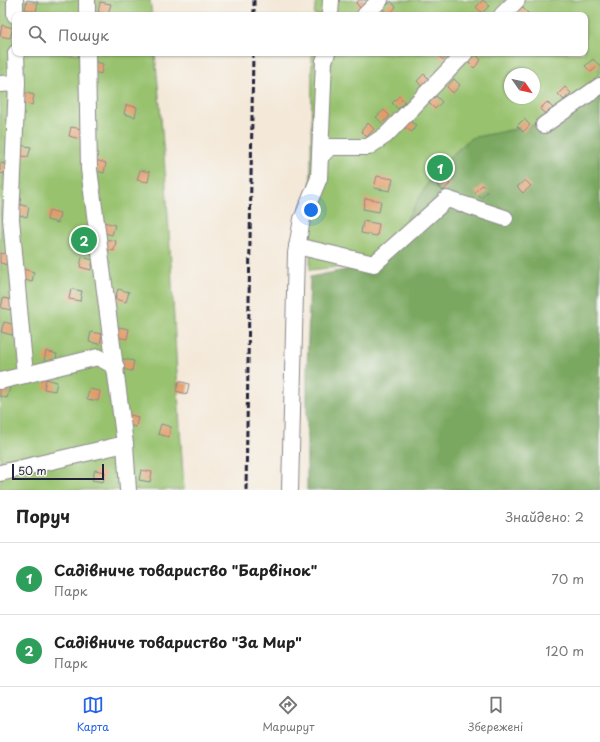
<!DOCTYPE html>
<html lang="uk">
<meta charset="utf-8">
<style>
body{margin:0;font-family:"Playpen Sans",sans-serif;background:#f2f2f2;color:#222}
.compass{position:absolute;left:504px;top:68px;width:36px;height:36px;border-radius:50%;background:#fff;box-shadow:0 1px 3px #0004;rotate:124deg}
.scale{position:absolute;left:12px;bottom:10px;width:92px;box-sizing:border-box;padding-left:4px;border:2px solid #22223b;border-top:0;font-size:11px;line-height:14px;white-space:nowrap;color:#22223b;-webkit-text-stroke:3px #f6f6f2;paint-order:stroke}
.you{position:absolute;left:311px;top:210px;width:14px;height:14px;margin:-10px;border:3px solid #fff;border-radius:50%;background:#1a73e8;box-shadow:0 0 0 6px #1a73e833}
.badge{display:grid;place-items:center;width:26px;height:26px;border-radius:50%;background:#2563eb;color:#fff;font-size:13px;font-weight:700}
.pin{position:absolute;translate:-50% -50%;border:2px solid #fff;box-shadow:0 1px 4px #0006}
.list{margin:0;padding:0;list-style:none}
h2{display:flex;justify-content:space-between;align-items:center;height:52px;margin:0;padding:0 16px;font-size:17px}
h2 small{font-size:13px;font-weight:400;color:#767676}
.list li{display:grid;grid-template-columns:26px 1fr auto;gap:12px;align-items:center;box-sizing:border-box;height:72px;padding:0 16px;border-top:1px solid #e0e0e0}
.list b{display:block;font-size:15px;white-space:nowrap}
.list p{margin:0;font-size:13px;white-space:nowrap;color:#767676}
.list em{font-size:13px;font-style:normal;color:#767676}
.icon{flex:none;width:22px;height:22px;fill:none;stroke:currentColor;stroke-width:2;stroke-linecap:round;stroke-linejoin:round}
.map{position:relative;flex:none;width:600px;height:490px;overflow:hidden}
.search{position:absolute;background:#fff;box-shadow:0 1px 3px #0004;left:12px;right:12px;top:12px;height:44px;display:flex;align-items:center;gap:10px;box-sizing:border-box;padding:0 14px;border-radius:8px;color:#767676;font-size:15px}
.sheet{height:196px;background:#fff}
nav{display:flex;justify-content:space-around;align-items:center;box-sizing:border-box;height:56px;border-top:1px solid #e0e0e0;background:#fff;font-size:11px;color:#767676}
nav a{display:grid;justify-items:center;gap:2px}
nav .on{color:#2563eb}
.map>svg:first-child{display:block}
.green{fill:#98c26e;stroke:#5d7254;fill-rule:evenodd}
.forest{fill:#7aa861;stroke:#4e654e}
.building{fill:#e29c69}
.lines{fill:none;stroke-linecap:round;stroke-linejoin:round}
.minor-casing{stroke:#8b868a;stroke-width:18}
.minor{stroke:#fff;stroke-width:16}
.rail{stroke:#22223b;stroke-width:3;stroke-dasharray:6 3;stroke-linecap:butt}
</style>
<div class="map">
<svg width="600" height="490" viewBox="0 0 600 490">
<rect width="100%" height="100%" fill="#f6f6f2"/>
<filter id="ink" filterUnits="userSpaceOnUse"><feTurbulence type="fractalNoise" baseFrequency=".025" numOctaves="2"/><feDisplacementMap in="SourceGraphic" scale="8" xChannelSelector="R" yChannelSelector="G"/><feConvolveMatrix kernelMatrix="1 2 1 2 8 2 1 2 1" color-interpolation-filters="sRGB"/></filter>
<filter id="wash" filterUnits="userSpaceOnUse"><feTurbulence type="fractalNoise" baseFrequency=".012" numOctaves="4" result="noise"/><feDisplacementMap in="SourceGraphic" scale="16" xChannelSelector="R" yChannelSelector="G"/><feGaussianBlur stdDeviation="0.9" result="paint"/><feColorMatrix in="noise" values="0 0 0 0 0 0 0 0 0 0 0 0 0 0 0 0 0 1.4 0 .05"/><feComposite in="paint" operator="in"/></filter>
<g filter="url(#wash)">
<rect width="100%" height="100%" fill="#f4e9d9"/>
<g class="green">
<path d="M 0,0 L 150,0 L 152,15 L 15,15 L 15,53 L 155,53 C 170,198 174,344 184,490 L 0,490 Z"/>
<path d="M 316,0 L 600,0 L 600,124 L 385,262 L 310,270 L 312,53 L 585,53 L 585,15 L 314,15 ZM 510,74 L 534,74 L 534,98 L 510,98 Z"/>
</g>
<polygon class="forest" points="600,77 600,490 307,490 307,370 310,277 385,262 394,241 436,169 471,138 531,126"/>
<g id="blocks">
<g class="building">
<polygon points="27,0 38,2 36,12 25,9"/>
<polygon points="359,0 367,0 369,2 361,9 356,3"/>
<polygon points="483,0 489,6 482,13 476,7"/>
<polygon points="391,1 396,7 389,15 383,9"/>
<polygon points="100,2 111,4 108,14 98,12"/>
<polygon points="522,7 528,13 526,15 515,15"/>
<polygon points="2,25 13,28 10,38 0,36"/>
<polygon points="436,53 450,53 443,60"/>
<polygon points="476,54 481,60 474,68 468,62"/>
<polygon points="593,59 599,65 591,72 585,66"/>
<polygon points="92,61 103,64 101,74 90,71"/>
<polygon points="424,74 430,80 423,88 417,81"/>
<polygon points="454,79 460,85 453,93 447,87"/>
<polygon points="565,87 571,93 564,100 558,94"/>
<polygon points="23,92 34,95 32,105 21,102"/>
<polygon points="399,96 405,102 398,109 392,103"/>
<polygon points="436,96 442,102 435,109 429,103"/>
<polygon points="547,102 553,108 546,115 540,109"/>
<polygon points="126,105 137,107 135,117 124,114"/>
<polygon points="384,110 390,116 382,123 376,117"/>
<polygon points="524,119 530,125 523,132 517,126"/>
<polygon points="409,121 416,125 412,132 405,128"/>
<polygon points="368,123 374,129 367,137 361,131"/>
<polygon points="71,127 82,129 80,139 69,136"/>
<polygon points="20,145 31,147 28,157 17,155"/>
<polygon points="95,160 106,163 104,173 93,170"/>
<polygon points="0,163 6,164 4,174 0,173"/>
<polygon points="140,170 150,172 148,182 137,180"/>
<polygon points="377,176 393,179 390,191 374,188"/>
<polygon points="444,178 450,184 443,191 437,185"/>
<polygon points="525,180 531,186 523,193 517,187"/>
<polygon points="482,185 488,191 481,198 475,192"/>
<polygon points="365,198 381,201 379,212 363,209"/>
<polygon points="18,204 29,207 27,217 16,214"/>
<polygon points="49,210 60,213 58,223 47,220"/>
<polygon points="363,221 379,224 377,236 361,233"/>
<polygon points="104,222 115,225 112,235 101,232"/>
<polygon points="76,233 87,235 84,245 74,243"/>
<polygon points="105,239 116,241 114,251 103,249"/>
<polygon points="0,253 10,255 8,265 0,263"/>
<polygon points="82,257 93,260 91,270 80,267"/>
<polygon points="23,269 34,272 32,282 21,279"/>
<polygon points="71,289 82,291 80,301 69,299"/>
<polygon points="118,289 129,292 126,302 115,299"/>
<polygon points="3,298 14,300 12,310 1,308"/>
<polygon points="4,322 15,325 12,335 1,332"/>
<polygon points="118,327 129,329 127,339 116,337"/>
<polygon points="91,332 102,334 100,344 89,342"/>
<polygon points="46,351 57,354 55,364 44,361"/>
<polygon points="123,359 134,361 132,371 121,369"/>
<polygon points="46,379 57,382 55,391 44,389"/>
<polygon points="179,381 189,384 187,394 176,391"/>
<polygon points="0,386 10,388 7,398 0,396"/>
<polygon points="89,389 100,391 98,401 87,399"/>
<polygon points="127,414 138,417 136,427 125,424"/>
<polygon points="161,424 171,427 169,437 158,434"/>
<polygon points="95,470 105,472 103,482 92,480"/>
<polygon points="141,470 152,472 150,482 139,480"/>
</g>
</g>
</g>
<g filter="url(#ink)">
<use href="#blocks" fill-opacity="0" stroke="#8b868a" stroke-width="1"/>
<g class="lines">
<defs>
<g id="minor">
<polyline points="15,0 15,15"/>
<polyline points="87,0 87,15"/>
<polyline points="330,15 331,0"/>
<polyline points="365,15 380,0"/>
<polyline points="502,15 517,0"/>
<polyline points="16,53 17,83 11,219 25,375 98,357 116,367"/>
<polyline points="87,53 89,169 125,444 128,490"/>
<polyline points="0,84 17,83"/>
<polyline points="544,125 600,86"/>
<polyline points="320,157 330,147 368,147 386,135 465,53"/>
<polyline points="297,246 374,264 447,199 505,218"/>
<polyline points="0,381 25,375"/>
<polyline points="0,473 125,444"/>
<polyline points="290,490 296,253 302,219 319,178 324,61 327,53"/>
</g>
</defs>
<use href="#minor" class="minor-casing"/>
<use href="#minor" class="minor"/>
<g class="rail">
<polyline points="254,15 254,0"/>
<polyline points="246,490 253,53"/>
</g>
</g>
</g>
</svg>
<svg class="compass" viewBox="-18 -18 36 36"><path d="M0-13l5 13h-10z" fill="#e53935"/><path d="M0 13l5-13h-10z" fill="#767676"/></svg>
<div class="scale">50 m</div>
<div class="you"></div>
<div class="pin badge" style="left:440px;top:168px;background:#2e9e5b">1</div>
<div class="pin badge" style="left:84px;top:240px;background:#2e9e5b">2</div>
<div class="search"><svg class="icon" aria-label="search" viewBox="0 0 24 24"><circle cx="10" cy="10" r="6"/><path d="M15 15l6 6"/></svg>Пошук</div>
</div>
<section class="sheet">
<h2>Поруч<small>Знайдено: 2</small></h2>
<ul class="list">
<li><span class="badge" style="background:#2e9e5b">1</span><div><b>Садівниче товариство &quot;Барвінок&quot;</b><p>Парк</p></div><em>70 m</em></li>
<li><span class="badge" style="background:#2e9e5b">2</span><div><b>Садівниче товариство &quot;За Мир&quot;</b><p>Парк</p></div><em>120 m</em></li>
</ul>
</section>
<nav>
<a class="on"><svg class="icon" aria-label="map" viewBox="0 0 24 24"><path d="M3 6l6-2 6 2 6-2v14l-6 2-6-2-6 2zM9 4v14M15 6v14"/></svg>Карта</a>
<a><svg class="icon" aria-label="directions" viewBox="0 0 24 24"><path d="M12 3l9 9-9 9-9-9zM9 14v-3h6M13 9l2 2-2 2"/></svg>Маршрут</a>
<a><svg class="icon" aria-label="saved" viewBox="0 0 24 24"><path d="M7 4h10v16l-5-4-5 4z"/></svg>Збережені</a>
</nav>
